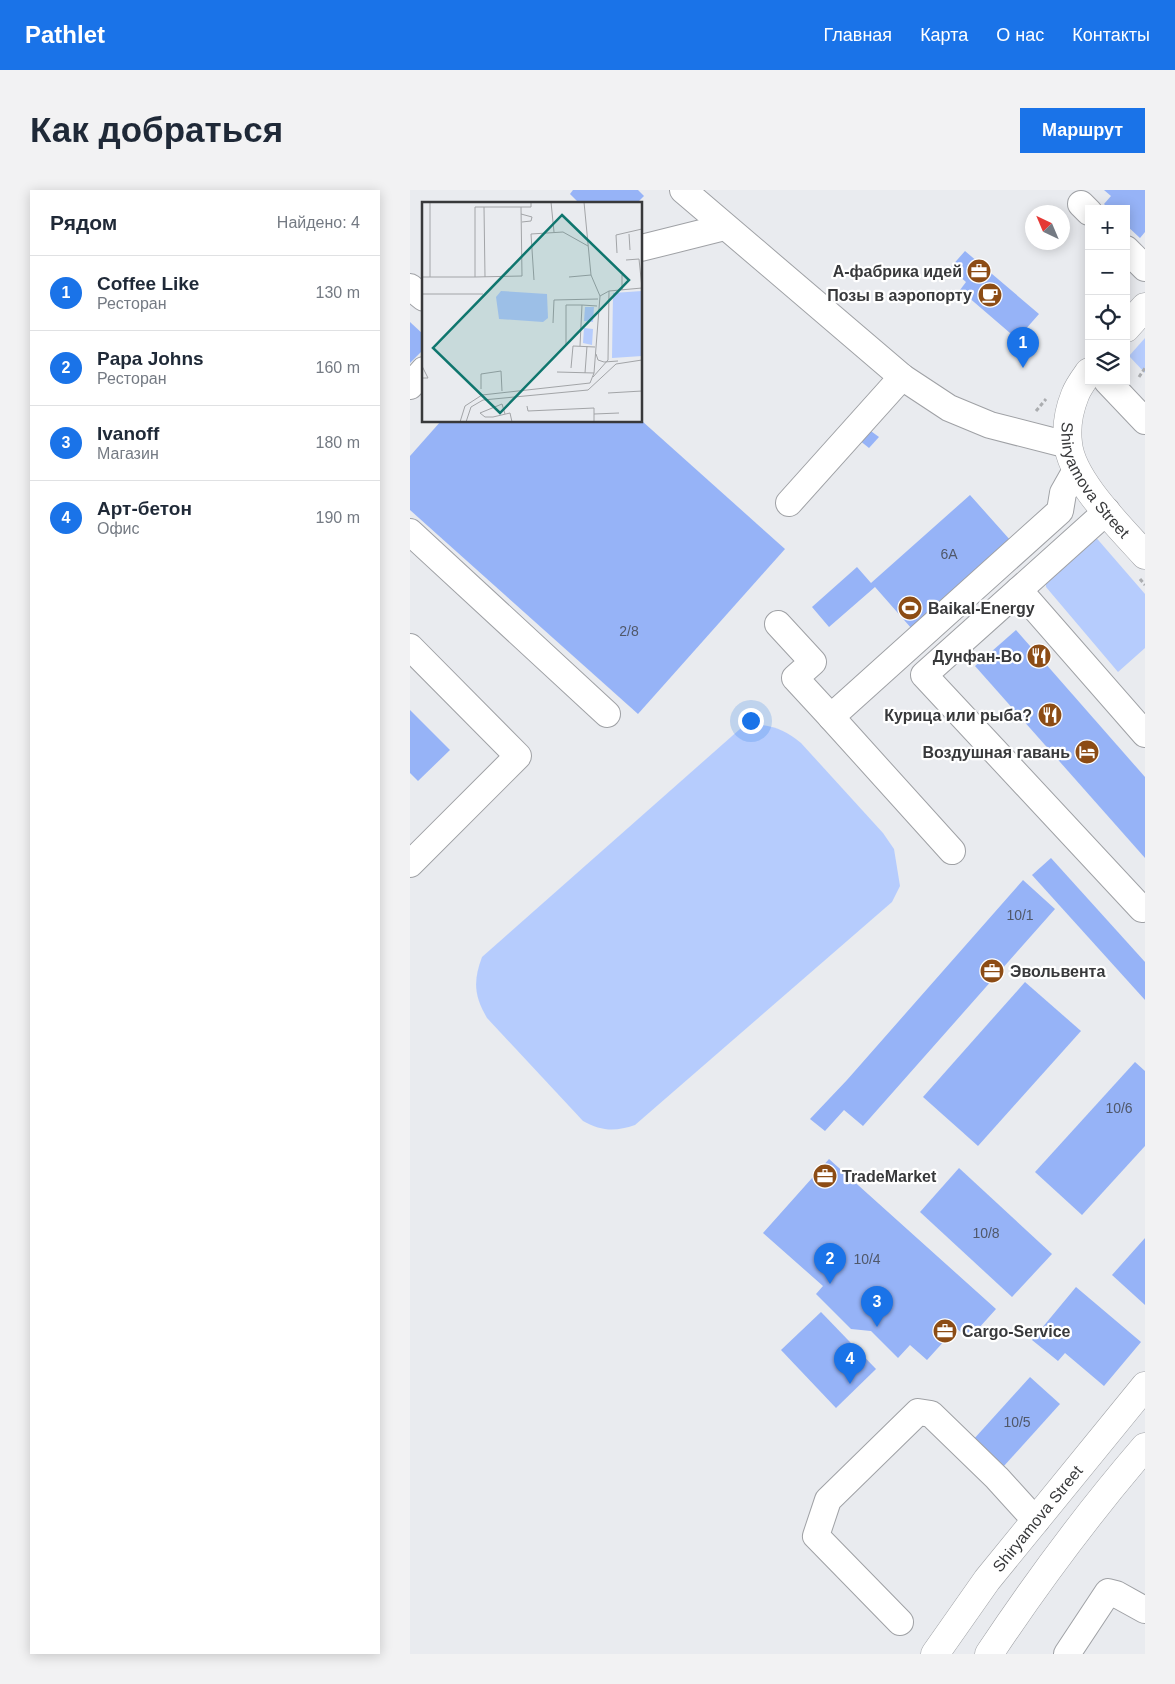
<!DOCTYPE html>
<html lang="ru">
<meta charset="utf-8">
<style>
body{margin:0;font-family:Helvetica,sans-serif;background:#f2f2f3;color:#1f2937}
.controls{position:absolute;right:15px;top:15px;display:grid;overflow:hidden;border-radius:0px;box-shadow:0 2px 12px #0003}
.controls button{width:45px;height:45px;display:grid;place-items:center;padding:0;border:0;border-bottom:1px solid #e0e1e3;background:#fff;color:#1f2937;font:25px sans-serif}
.compass{position:absolute;left:615px;top:15px;width:45px;height:45px;border-radius:50%;background:#fff;box-shadow:0 2px 12px #0003;rotate:316deg}
.you{position:absolute;left:340px;top:530px;width:18px;height:18px;margin:-12px;border:4px solid #fff;border-radius:50%;background:#1a73e8;box-shadow:0 0 0 8px #1a73e833}
.badge{display:grid;place-items:center;width:32px;height:32px;border-radius:50%;background:#1a73e8;color:#fff;font-size:16px;font-weight:700}
.pin{position:absolute;translate:-50% -41px;filter:drop-shadow(0 1px 2px #0008)}
.pin::after{content:'';position:absolute;top:26px;width:18px;height:15px;background:inherit;clip-path:polygon(0 0,100% 0,50% 100%)}
.list{margin:0;padding:0;list-style:none}
h2{display:flex;justify-content:space-between;align-items:center;height:65px;margin:0;padding:0 20px;font-size:21px}
h2 small{font-size:16px;font-weight:400;color:#747a83}
.list li{display:grid;grid-template-columns:32px 1fr auto;gap:15px;align-items:center;box-sizing:border-box;height:75px;padding:0 20px;border-top:1px solid #e0e1e3}
.list b{display:block;font-size:19px;white-space:nowrap}
.list p{margin:0;font-size:16px;white-space:nowrap;color:#747a83}
.list em{font-size:16px;font-style:normal;color:#747a83}
.icon{flex:none;width:28px;height:28px;fill:none;stroke:currentColor;stroke-width:2;stroke-linecap:round;stroke-linejoin:round}
.map{position:relative;flex:none;width:735px;height:1464px;overflow:hidden;border-radius:0px}
header{display:flex;align-items:center;gap:30px;box-sizing:border-box;height:70px;padding:0 25px;background:#1a73e8;color:#fff}
header strong{font-size:24px}
nav{display:flex;gap:28px;margin-inline-start:auto;font-size:18px}
.intro{display:flex;align-items:center;justify-content:space-between;box-sizing:border-box;height:120px;padding:0 30px}
h1{margin:0;font-size:35px}
.button{padding:12px 22px;border-radius:0px;background:#1a73e8;color:#fff;font-size:18px;font-weight:700}
main{display:flex;gap:30px;padding:0 30px}
aside{flex:1;background:#fff;border-radius:0px;box-shadow:0 2px 12px #0003}
.map>svg:first-child{display:block}
.green{fill:#b6ccfd}
.building{fill:#96b3f7}
.lines{fill:none;stroke-linecap:round;stroke-linejoin:round}
.minor-casing{stroke:#9fa1a5;stroke-width:28}
.major-casing{stroke:#9fa1a5;stroke-width:29}
.path{stroke:#abadb0;stroke-width:3;stroke-dasharray:4 2.5;stroke-linecap:butt}
.minor{stroke:#fff;stroke-width:26}
.major{stroke:#fff;stroke-width:28}
.labels{text-anchor:middle;stroke-width:4.5;stroke-linejoin:round;paint-order:stroke}
.number-label{font-size:14px;fill:#50586a}
.poi-label{font-size:16px;font-weight:bold;fill:#38393b;stroke:#fff;text-anchor:end}
.street-label{font-size:16px;fill:#38393b;stroke:#fff}
.inset-road{fill:none;stroke:#a2a4a7;stroke-width:1}
.view{fill:#0f766e;fill-opacity:0.15;stroke:#0f766e;stroke-width:2.5}
.inset-edge{fill:none;stroke:#38393b;stroke-width:2.5}
</style>
<header>
<strong>Pathlet</strong>
<nav><a>Главная</a><a>Карта</a><a>О нас</a><a>Контакты</a></nav>
</header>
<div class="intro"><h1>Как добраться</h1><a class="button">Маршрут</a></div>
<main>
<aside>
<h2>Рядом<small>Найдено: 4</small></h2>
<ul class="list">
<li><span class="badge">1</span><div><b>Coffee Like</b><p>Ресторан</p></div><em>130 m</em></li>
<li><span class="badge">2</span><div><b>Papa Johns</b><p>Ресторан</p></div><em>160 m</em></li>
<li><span class="badge">3</span><div><b>Ivanoff</b><p>Магазин</p></div><em>180 m</em></li>
<li><span class="badge">4</span><div><b>Арт-бетон</b><p>Офис</p></div><em>190 m</em></li>
</ul>
</aside>
<div class="map">
<svg width="735" height="1464" viewBox="0 0 735 1464">
<rect width="100%" height="100%" fill="#e9ebef"/>
<g class="green">
<polygon points="735,148 735,183 719,166"/>
<polygon points="683,344 735,404 735,458 708,482 636,397 636,392"/>
<path d="M 345,534 C 366,537 375,540 391,553 L 473,643 L 484,659 L 490,696 L 482,712 L 225,935 C 205,942 191,941 173,931 L 77,828 C 64,806 63,791 72,767 L 330,539 Z"/>
</g>
<g class="building">
<polygon points="163,0 228,0 234,6 226,14 170,14 160,4"/>
<polygon points="694,0 735,0 735,42 730,48 716,35 716,19 699,19 694,14 701,6"/>
<polygon points="555,61 629,124 607,149 550,100 556,92 540,78"/>
<polygon points="0,132 14,145 14,159 0,173"/>
<polygon points="31,231 232,231 375,359 228,524 0,320 0,266"/>
<polygon points="458,239 469,247 459,258 449,250"/>
<polygon points="560,305 601,351 502,439 465,397 419,437 402,417 447,377 461,393"/>
<polygon points="606,440 735,587 735,668 565,476"/>
<polygon points="0,520 40,560 8,591 0,583"/>
<polygon points="641,668 735,772 735,810 622,685"/>
<polygon points="613,690 645,719 453,936 434,920 415,941 400,929 437,890"/>
<polygon points="615,792 671,841 568,956 513,907"/>
<polygon points="725,872 735,881 735,956 672,1025 625,982"/>
<polygon points="419,969 586,1119 559,1149 546,1138 517,1170 500,1155 488,1168 461,1141 441,1139 406,1104 413,1096 353,1043"/>
<polygon points="549,978 642,1064 602,1107 510,1022"/>
<polygon points="735,1048 735,1115 702,1085"/>
<polygon points="666,1097 731,1152 694,1196 655,1163 648,1171 622,1150"/>
<polygon points="411,1122 466,1179 426,1218 371,1160"/>
<polygon points="620,1187 650,1214 593,1277 563,1250"/>
</g>
<g class="lines">
<defs>
<g id="minor">
<polyline points="273,0 492,187 539,218 580,235 658,255"/>
<polyline points="671,14 679,22"/>
<polyline points="231,58 315,37"/>
<polyline points="716,59 735,78"/>
<polyline points="0,97 14,108"/>
<polyline points="697,191 735,231"/>
<polyline points="0,196 14,180"/>
<polyline points="379,313 492,187"/>
<polyline points="697,321 609,400 735,544"/>
<polyline points="0,342 197,524"/>
<polyline points="609,400 514,485 732,719"/>
<polyline points="368,434 403,472 385,488 421,527"/>
<polyline points="0,457 108,566 0,674"/>
<polyline points="542,661 421,527 650,321 653,303 666,280"/>
<polyline points="490,1432 406,1346 418,1310 508,1222 521,1224 587,1288 626,1331"/>
<polyline points="657,1464 698,1402 706,1404 735,1420"/>
</g>
<g id="major">
<polyline points="716,138 735,117"/>
<path id="s1" d="M 679,182 C 674,189 668,197 665,205 C 659,220 656,237 658,253 C 661,290 711,338 735,365"/>
<path id="s2" d="M 525,1464 L 577,1390 L 735,1196"/>
<path d="M 579,1464 C 627,1392 679,1322 735,1257"/>
</g>
</defs>
<use href="#minor" class="minor-casing"/>
<use href="#major" class="major-casing"/>
<g class="path">
<polyline points="729,187 735,178"/>
<polyline points="626,221 636,209"/>
<polyline points="730,389 735,395"/>
</g>
<use href="#minor" class="minor"/>
<use href="#major" class="major"/>
</g>
<defs>
<symbol id="office-disc" viewBox="-11 -11 22 22"><circle r="9.5" fill="#8c4c15" stroke="#fff"/><path d="M-6-3h4V-5.5h4V-3h4V5H-6ZM-1-4.5V-3h2v-1.5ZM-6 0V1H6V0Z" fill="#fff"/></symbol>
<symbol id="cafe-disc" viewBox="-11 -11 22 22"><circle r="9.5" fill="#8c4c15" stroke="#fff"/><path d="M-5.5-4.5H6V0H3Q3 3.5 0 3.5H-2.5Q-5.5 3.5-5.5 0ZM3-3.2v2h1.7v-2ZM-6 4.5H4V6H-6Z" fill="#fff"/></symbol>
<symbol id="stadium-disc" viewBox="-11 -11 22 22"><circle r="9.5" fill="#8c4c15" stroke="#fff"/><path d="M0-5a6.5 5 0 1 0 0 10a6.5 5 0 1 0 0-10ZM-3.5-1.8h7v3.6h-7Z" fill="#fff"/></symbol>
<symbol id="restaurant-disc" viewBox="-11 -11 22 22"><circle r="9.5" fill="#8c4c15" stroke="#fff"/><path d="M-5-6h1v4h1v-4h1v4h1v-4h1v5L-1.5 .5V6h-2V.5L-5-1ZM5-6V6H3V1.5H1.5Q1.5-4 5-6Z" fill="#fff"/></symbol>
<symbol id="hotel-disc" viewBox="-11 -11 22 22"><circle r="9.5" fill="#8c4c15" stroke="#fff"/><path d="M-6-4.5h1.5V1H6V5H4.5V3h-9V5H-6ZM-4 0a1.8 1.8 0 1 1 3.6 0ZM.5 0V-2.5h3Q6-2.5 6 0Z" fill="#fff"/></symbol>
</defs>
<g fill-rule="evenodd">
<use href="#office-disc" x="555" y="67" width="28" height="28"/>
<use href="#cafe-disc" x="566" y="91" width="28" height="28"/>
<use href="#stadium-disc" x="486" y="404" width="28" height="28"/>
<use href="#restaurant-disc" x="615" y="452" width="28" height="28"/>
<use href="#restaurant-disc" x="626" y="511" width="28" height="28"/>
<use href="#hotel-disc" x="663" y="548" width="28" height="28"/>
<use href="#office-disc" x="568" y="767" width="28" height="28"/>
<use href="#office-disc" x="401" y="972" width="28" height="28"/>
<use href="#office-disc" x="521" y="1127" width="28" height="28"/>
</g>
<g class="labels">
<g class="number-label">
<text x="539" y="369">6А</text>
<text x="219" y="446">2/8</text>
<text x="610" y="730">10/1</text>
<text x="709" y="923">10/6</text>
<text x="576" y="1048">10/8</text>
<text x="457" y="1074">10/4</text>
<text x="607" y="1237">10/5</text>
</g>
<g class="poi-label">
<text x="552" y="87">А-фабрика идей</text>
<text x="562" y="111">Позы в аэропорту</text>
<text x="518" y="424" text-anchor="start">Baikal-Energy</text>
<text x="612" y="472">Дунфан-Во</text>
<text x="622" y="531">Курица или рыба?</text>
<text x="660" y="568">Воздушная гавань</text>
<text x="600" y="787" text-anchor="start">Эвольвента</text>
<text x="432" y="992" text-anchor="start">TradeMarket</text>
<text x="552" y="1147" text-anchor="start">Cargo-Service</text>
</g>
<g class="street-label">
<text dy="6" stroke="none"><textPath href="#s1" startOffset="121">Shiryamova Street</textPath></text>
<text dy="6" stroke="none"><textPath href="#s2" startOffset="170">Shiryamova Street</textPath></text>
</g>
</g>
<g transform="translate(12 12)">
<rect width="220" height="220" fill="#e9ebef"/>
<path d="M 79,89 L 125,92 L 126,116 L 121,120 L 77,117 L 74,95 ZM 220,89 L 220,154 L 190,156 L 191,91 ZM 163,105 L 172,105 L 171,120 L 162,119 ZM 162,126 L 171,127 L 170,143 L 161,141 Z" fill="#b6ccfd"/>
<path class="inset-road" d="M 129,0 L 132,30M 162,0 L 169,73 L 178,94M 62,5 L 63,75M 99,12 L 110,15 L 109,19 L 100,20M 207,32 L 208,48M 195,51 L 194,33 L 220,27M 204,58 L 217,57 L 220,86M 200,73 L 200,88M 0,75 L 53,75 L 53,5 L 109,5 L 109,0M 8,75 L 8,0M 53,75 L 100,74 L 99,5M 147,75 L 169,73M 112,78 L 109,32 L 141,30 L 166,44M 0,92 L 61,92M 131,121 L 132,98 L 176,97M 144,143 L 144,103 L 160,103M 158,144 L 160,103 L 175,104M 174,152 L 176,158 L 182,160 L 196,159M 0,164 L 6,176 L 0,176M 149,166 L 151,144 L 173,145M 135,170 L 172,171M 163,171 L 165,144M 171,175 L 186,158 L 187,89M 59,187 L 59,172 L 79,169 L 80,189M 186,191 L 220,189M 105,204 L 106,209 L 172,206 L 172,220M 83,212 L 80,202 L 58,211 L 63,215 L 71,215 L 88,211 L 90,220M 172,212 L 197,211M 38,220 L 43,204 L 60,193 L 168,181 L 172,171 L 178,94 L 187,89 L 220,86M 44,220 L 49,205 L 61,198 L 166,188 L 194,162 L 220,158"/>
<path class="view" d="M 140,13 L 207,78 L 78,211 L 11,146 Z"/>
<rect width="220" height="220" class="inset-edge"/>
</g>
</svg>
<div class="controls">
<button>+</button>
<button>−</button>
<button><svg class="icon" aria-label="locate" viewBox="0 0 24 24"><circle cx="12" cy="12" r="6"/><path d="M12 2v4M12 18v4M2 12h4M18 12h4"/></svg></button>
<button><svg class="icon" aria-label="layers" viewBox="0 0 24 24"><path d="M12 4l9 5-9 5-9-5zM3 14l9 5 9-5"/></svg></button>
</div>
<svg class="compass" viewBox="-18 -18 36 36"><path d="M0-13l5 13h-10z" fill="#e53935"/><path d="M0 13l5-13h-10z" fill="#747a83"/></svg>
<div class="you"></div>
<div class="pin badge" style="left:613px;top:178px">1</div>
<div class="pin badge" style="left:420px;top:1094px">2</div>
<div class="pin badge" style="left:467px;top:1137px">3</div>
<div class="pin badge" style="left:440px;top:1194px">4</div>
</div>
</main>
